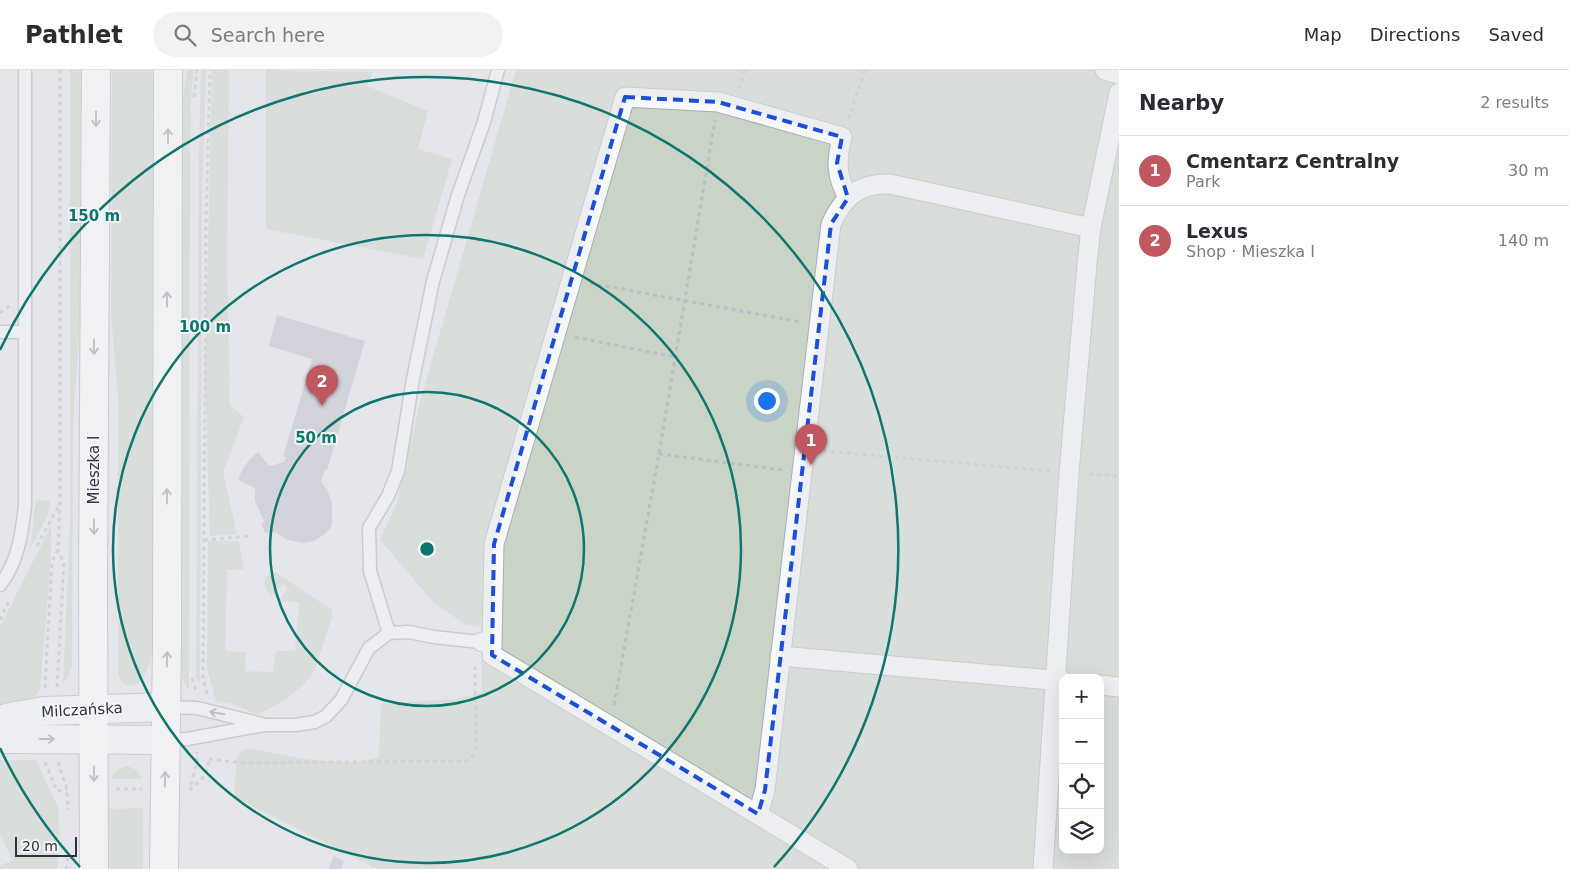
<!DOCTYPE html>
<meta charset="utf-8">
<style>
body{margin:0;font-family:"DejaVu Sans",sans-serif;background:#f2f2f3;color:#2b2b33}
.controls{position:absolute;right:15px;bottom:15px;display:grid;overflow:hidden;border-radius:10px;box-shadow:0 5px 20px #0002}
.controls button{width:45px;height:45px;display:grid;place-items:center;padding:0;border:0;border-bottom:1px solid #e1e1e2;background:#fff;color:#2b2b33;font:25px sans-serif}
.scale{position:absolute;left:15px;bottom:12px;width:62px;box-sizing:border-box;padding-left:5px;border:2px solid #2e3342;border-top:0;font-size:14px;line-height:18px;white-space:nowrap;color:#2e3342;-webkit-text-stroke:4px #f4f5f8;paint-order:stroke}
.you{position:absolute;left:766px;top:330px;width:18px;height:18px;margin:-12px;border:4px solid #fff;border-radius:50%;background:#1a73e8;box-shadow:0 0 0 8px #1a73e833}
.badge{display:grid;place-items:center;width:32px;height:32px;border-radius:50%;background:#c15860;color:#fff;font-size:16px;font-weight:700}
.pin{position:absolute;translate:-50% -41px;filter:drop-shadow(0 1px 2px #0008)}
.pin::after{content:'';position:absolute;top:26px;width:18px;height:15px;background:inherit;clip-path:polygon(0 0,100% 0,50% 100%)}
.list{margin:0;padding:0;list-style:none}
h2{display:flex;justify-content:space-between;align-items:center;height:65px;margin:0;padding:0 20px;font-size:21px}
h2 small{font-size:16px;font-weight:400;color:#7c7c81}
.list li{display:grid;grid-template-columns:32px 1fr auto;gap:15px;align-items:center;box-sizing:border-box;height:70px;padding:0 20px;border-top:1px solid #e1e1e2}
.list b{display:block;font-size:19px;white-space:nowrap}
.list p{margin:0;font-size:16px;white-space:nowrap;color:#7c7c81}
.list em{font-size:16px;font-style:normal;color:#7c7c81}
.icon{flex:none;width:28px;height:28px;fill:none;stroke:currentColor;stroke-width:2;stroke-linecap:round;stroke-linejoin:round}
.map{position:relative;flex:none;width:1119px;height:799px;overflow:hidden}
header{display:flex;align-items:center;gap:30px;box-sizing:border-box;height:70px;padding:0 25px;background:#fff;border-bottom:1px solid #e1e1e2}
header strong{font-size:24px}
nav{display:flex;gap:28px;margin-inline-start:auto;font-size:18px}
.search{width:350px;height:45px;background:#f2f2f3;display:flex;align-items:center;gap:12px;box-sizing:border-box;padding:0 18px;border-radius:28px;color:#7c7c81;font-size:19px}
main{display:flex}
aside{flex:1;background:#fff}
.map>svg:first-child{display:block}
.green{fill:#c9d4c7;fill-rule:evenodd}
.building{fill:#bcbfc7}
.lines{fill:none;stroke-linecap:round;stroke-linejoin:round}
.service-casing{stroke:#aaadb5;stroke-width:15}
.pedestrian-casing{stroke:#aaadb5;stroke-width:21}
.tertiary-casing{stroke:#aaadb5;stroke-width:30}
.primary-casing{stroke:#a5aab5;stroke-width:30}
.path{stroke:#bbbdc2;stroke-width:3;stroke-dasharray:4 4;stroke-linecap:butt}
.service{stroke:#f7f8f9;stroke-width:12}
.pedestrian{stroke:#f7f8f9;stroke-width:19}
.tertiary{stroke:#f7f8f9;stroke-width:28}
.primary{stroke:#fff;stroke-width:28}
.oneway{stroke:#9699a0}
.oneway2{stroke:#92969e}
.marked{fill:none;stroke:#1d4ed8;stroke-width:4;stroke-dasharray:10 6;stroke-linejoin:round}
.ring{fill:none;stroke:#0f766e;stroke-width:2.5}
.labels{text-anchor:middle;stroke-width:4;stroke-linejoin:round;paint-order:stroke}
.street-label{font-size:15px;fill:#2e3342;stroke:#f4f5f8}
.centre{fill:#0f766e;stroke:#f4f5f8;stroke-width:2.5}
.ring-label{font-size:15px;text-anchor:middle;font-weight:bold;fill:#0f766e;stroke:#f4f5f8;stroke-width:4;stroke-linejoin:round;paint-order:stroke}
</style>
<header>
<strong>Pathlet</strong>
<div class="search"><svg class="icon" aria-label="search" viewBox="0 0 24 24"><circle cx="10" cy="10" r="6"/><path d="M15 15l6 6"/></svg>Search here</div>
<nav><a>Map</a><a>Directions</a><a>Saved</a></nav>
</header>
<main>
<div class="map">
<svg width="1119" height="799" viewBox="0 0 1119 799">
<rect width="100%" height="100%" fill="#e5e6eb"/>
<g class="green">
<polygon points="70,0 81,0 81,225 78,283 73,352 72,595 68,607 63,614 70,452"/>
<path d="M 112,0 L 152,0 L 155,36 L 153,575 C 151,588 148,604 138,614 C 127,616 122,615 118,605 L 118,326 L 111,243 Z"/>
<polygon points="187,0 194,0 191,26 190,105 189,620 182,609 180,578 182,160 183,28"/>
<polygon points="201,0 206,0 202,129 200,613 196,608 199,79"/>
<polygon points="212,0 229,0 227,195 230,335 244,347 223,402 237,464 210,466 205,310"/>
<polygon points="266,0 373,2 367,16 428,41 418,79 452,89 423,189 266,159"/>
<path d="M 516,0 L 1119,0 L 1119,799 L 377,799 L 234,727 L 237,686 L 247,678 L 305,689 L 355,693 L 379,687 L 381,634 L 456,629 L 482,622 L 481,557 L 464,554 L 433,532 L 380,470 L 396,435 L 421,328 ZM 1063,608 L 1100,608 L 1100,780 L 1063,780 Z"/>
<polygon points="36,430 50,431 49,443 30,479"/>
<polygon points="51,456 51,487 40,620 32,629 3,635 0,634 0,557"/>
<path d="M 208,471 L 239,471 L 244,499 L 227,500 L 225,581 L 244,582 L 246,584 L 245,601 L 273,602 L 276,581 L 295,581 L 299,532 L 278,531 L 288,519 L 283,514 L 271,526 C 263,518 261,506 275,502 L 332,540 L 332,547 L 314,602 L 303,615 L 287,628 L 269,639 L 256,644 L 232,634 L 216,631 L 207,599 Z"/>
<polygon points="0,690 36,690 59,740 58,799 0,799 0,796 12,790 0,763"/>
<path d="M 128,696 L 138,701 L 142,709 L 112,709 L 112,705 C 117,700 121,697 128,696 Z"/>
<polygon points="143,738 143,799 108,799 109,739"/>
</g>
<g class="building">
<polygon points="277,245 365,271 327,400 325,399 321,412 327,419 332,434 332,451 331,457 325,464 314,471 303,473 288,470 274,462 267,463 264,461 262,454 264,451 255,431 255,418 238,410 242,400 250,389 258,382 269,396 284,392 286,387 283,387 312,289 269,276"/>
<polygon points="334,786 344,791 341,799 328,799"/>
</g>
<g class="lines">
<defs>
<g id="service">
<polyline points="0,262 24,262"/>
<path d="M 0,515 C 18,492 22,464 25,435 L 25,0"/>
<polyline points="389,563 370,501 369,458 388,426 398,401 413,309 433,211 458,125 484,52 498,0"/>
<polyline points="166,637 197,638 262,654"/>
<polyline points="165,670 187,669 264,655 295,655 315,652 326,646 341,630 369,578 389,563 409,562 434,567 480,572"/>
</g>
<g id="pedestrian">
<polyline points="1105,0 1119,4"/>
<polyline points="482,572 492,574 492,585 848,799"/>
<path d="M 492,574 L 494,474 L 625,27 L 718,32 L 842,67 C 836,92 836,105 848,128"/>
<polyline points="780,586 1063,611"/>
<polyline points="1100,615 1119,617"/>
<path d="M 758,744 L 765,720 L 831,154 C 844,126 859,113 890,114 L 1091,158"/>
<polyline points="1043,799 1069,403 1087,194 1091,158 1119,23"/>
</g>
<g id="tertiary">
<polyline points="0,650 10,647 44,641 166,637"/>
<polyline points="0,667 7,669 165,670"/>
</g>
<g id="primary">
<polyline points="94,799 93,513 96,0"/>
<polyline points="164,799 167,572 168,0"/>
</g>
</defs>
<use href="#service" class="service-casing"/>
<use href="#pedestrian" class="pedestrian-casing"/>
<use href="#tertiary" class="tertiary-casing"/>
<use href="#primary" class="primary-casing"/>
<g class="path">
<polyline points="739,19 745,0"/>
<polyline points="194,27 197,0"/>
<polyline points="848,49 865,0"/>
<polyline points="590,213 800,252"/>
<polyline points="0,243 9,236"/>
<polyline points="575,267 675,287"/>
<polyline points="823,381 1050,401"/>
<polyline points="659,384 783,400"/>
<polyline points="1089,404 1119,406"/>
<polyline points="204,470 250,466"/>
<polyline points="37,476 60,433"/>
<polyline points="0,550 10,528"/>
<polyline points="192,608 196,621"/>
<polyline points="57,617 64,493 58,480"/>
<polyline points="45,618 52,492 58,479 60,432 60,0"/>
<polyline points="207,624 203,609 206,150 210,0"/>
<polyline points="614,635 659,384 715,50"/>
<polyline points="209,689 240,693 466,691 473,685 476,677 475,597"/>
<polyline points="45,692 57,721 67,719"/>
<polyline points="58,692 67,719 68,740"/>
<polyline points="191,715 197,691 197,682"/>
<polyline points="116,719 142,719"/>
<path d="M 189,720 C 202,711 208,703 209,687"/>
<polyline points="66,799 68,788"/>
</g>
<use href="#service" class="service"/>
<use href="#pedestrian" class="pedestrian"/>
<use href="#tertiary" class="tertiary"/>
<use href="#primary" class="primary"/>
</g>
<defs><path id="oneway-shaft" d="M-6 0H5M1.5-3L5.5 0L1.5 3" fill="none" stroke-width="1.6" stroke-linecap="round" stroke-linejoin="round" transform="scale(1.25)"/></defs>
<g class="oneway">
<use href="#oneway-shaft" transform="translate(96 49) rotate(90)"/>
<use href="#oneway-shaft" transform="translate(168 66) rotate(-90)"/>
<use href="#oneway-shaft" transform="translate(167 229) rotate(-90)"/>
<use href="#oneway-shaft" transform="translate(94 277) rotate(90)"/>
<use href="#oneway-shaft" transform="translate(167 426) rotate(-90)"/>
<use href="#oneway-shaft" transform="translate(94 457) rotate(90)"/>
<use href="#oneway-shaft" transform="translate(167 589) rotate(-89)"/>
<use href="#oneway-shaft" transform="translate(94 704) rotate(90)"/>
<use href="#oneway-shaft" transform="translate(165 709) rotate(-89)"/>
</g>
<g class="oneway2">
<use href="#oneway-shaft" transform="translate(217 643) rotate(-170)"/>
<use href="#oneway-shaft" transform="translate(47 669)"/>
</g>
<path d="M0 0H1119V799H0ZM 625,27 L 718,32 L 842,67 L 837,93 L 848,128 L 831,154 L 765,720 L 758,744 L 492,585 L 494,474 Z" fill="#e5e6eb" fill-opacity=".55" fill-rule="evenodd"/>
<path class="marked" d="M 625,27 L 718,32 L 842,67 L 837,93 L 848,128 L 831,154 L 765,720 L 758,744 L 492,585 L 494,474 Z"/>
<g class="ring">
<circle cx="427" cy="479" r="157"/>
<circle cx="427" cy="479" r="314"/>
<path d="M80 797A471 471 0 0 1 0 678M0 280A471 471 0 1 1 774 797"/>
</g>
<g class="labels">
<g class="street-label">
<text transform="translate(94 400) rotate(-90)" y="5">Mieszka I</text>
<text transform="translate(82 640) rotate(-3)" y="5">Milczańska</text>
</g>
</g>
<circle cx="427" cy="479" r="8" class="centre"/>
<g class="ring-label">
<text x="94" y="151">150 m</text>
<text x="205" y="262">100 m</text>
<text x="316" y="373">50 m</text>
</g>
</svg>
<div class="controls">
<button>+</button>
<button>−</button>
<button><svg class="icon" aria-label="locate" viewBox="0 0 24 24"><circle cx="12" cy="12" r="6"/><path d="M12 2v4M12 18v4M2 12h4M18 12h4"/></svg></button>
<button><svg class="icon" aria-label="layers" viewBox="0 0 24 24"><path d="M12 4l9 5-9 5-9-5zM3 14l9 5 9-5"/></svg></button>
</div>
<div class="scale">20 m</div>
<div class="you"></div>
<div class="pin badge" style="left:811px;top:395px">1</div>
<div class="pin badge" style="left:322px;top:336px">2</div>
</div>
<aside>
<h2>Nearby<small>2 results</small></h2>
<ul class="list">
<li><span class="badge">1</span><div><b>Cmentarz Centralny</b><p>Park</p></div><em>30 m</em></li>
<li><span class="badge">2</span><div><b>Lexus</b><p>Shop · Mieszka I</p></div><em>140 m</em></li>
</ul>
</aside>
</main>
